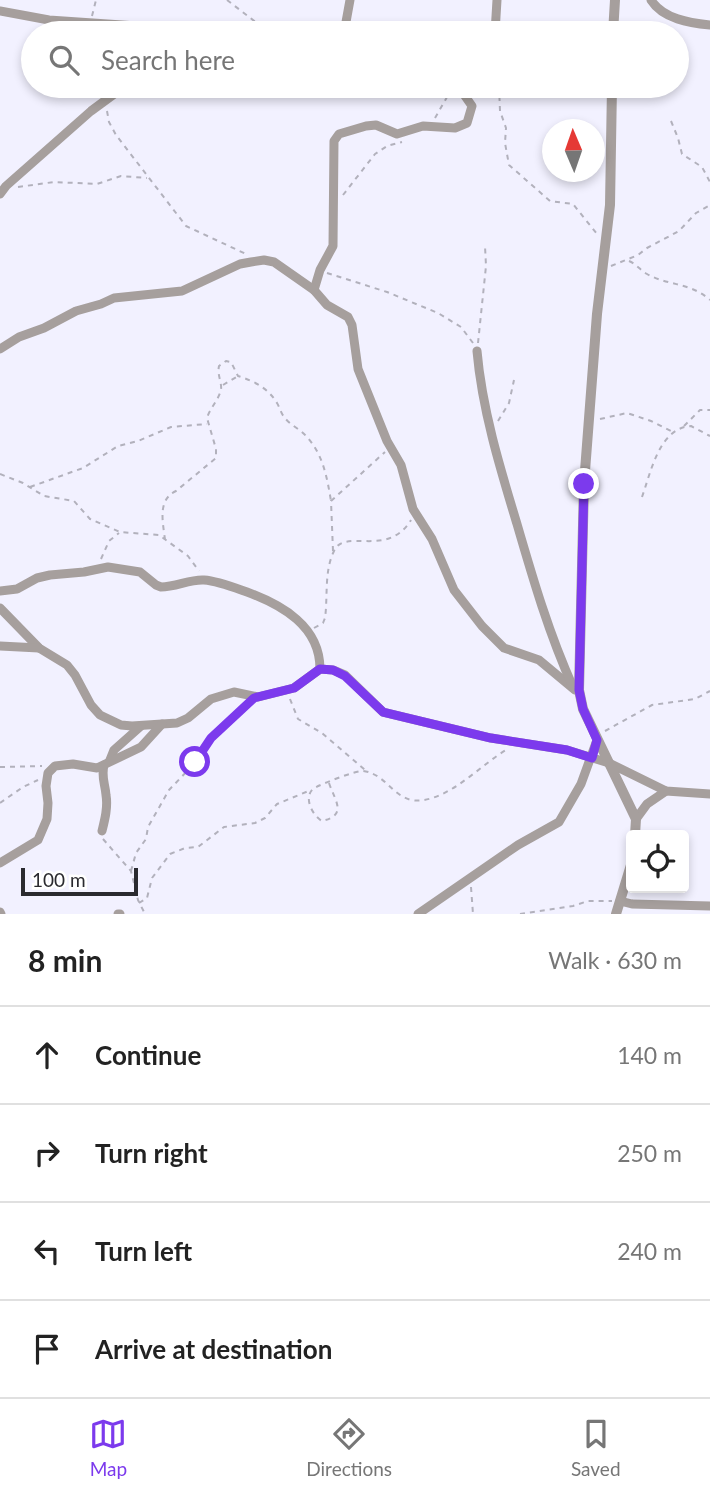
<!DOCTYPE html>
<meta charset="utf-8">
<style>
body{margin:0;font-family:Lato,sans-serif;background:#f2f2f2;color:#222}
.controls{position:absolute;right:21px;bottom:21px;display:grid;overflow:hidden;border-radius:7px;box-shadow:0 4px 10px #0003}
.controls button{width:63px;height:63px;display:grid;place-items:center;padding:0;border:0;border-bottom:2px solid #e0e0e0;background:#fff;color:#222;font:35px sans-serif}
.compass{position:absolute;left:542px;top:119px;width:63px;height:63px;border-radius:50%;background:#fff;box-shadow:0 4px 10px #0003;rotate:358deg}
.scale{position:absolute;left:21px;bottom:18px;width:117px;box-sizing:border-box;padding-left:7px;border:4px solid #2a2a2f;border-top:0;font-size:19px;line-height:24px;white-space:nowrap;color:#2a2a2f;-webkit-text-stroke:5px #fff;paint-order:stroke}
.stop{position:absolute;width:21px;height:21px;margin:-16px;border:5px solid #7c3aed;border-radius:50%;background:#fff}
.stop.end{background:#7c3aed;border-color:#fff;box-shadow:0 2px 7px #0008}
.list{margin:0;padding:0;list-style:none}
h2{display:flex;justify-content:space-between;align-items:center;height:91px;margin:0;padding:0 28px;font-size:30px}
h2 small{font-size:23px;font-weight:400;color:#767676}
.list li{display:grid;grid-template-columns:46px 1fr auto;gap:21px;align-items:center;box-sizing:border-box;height:98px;padding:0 28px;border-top:2px solid #e0e0e0}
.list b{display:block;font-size:26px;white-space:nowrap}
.list em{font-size:23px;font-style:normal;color:#767676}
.icon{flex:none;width:38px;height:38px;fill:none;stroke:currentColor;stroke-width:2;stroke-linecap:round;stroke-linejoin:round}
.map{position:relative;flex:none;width:710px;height:914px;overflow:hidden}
.search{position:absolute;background:#fff;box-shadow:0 4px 10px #0003;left:21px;right:21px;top:21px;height:77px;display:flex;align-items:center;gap:18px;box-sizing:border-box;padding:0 24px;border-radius:38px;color:#767676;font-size:26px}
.sheet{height:483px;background:#fff}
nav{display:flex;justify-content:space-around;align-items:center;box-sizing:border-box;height:98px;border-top:2px solid #e0e0e0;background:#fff;font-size:19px;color:#767676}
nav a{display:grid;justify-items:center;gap:4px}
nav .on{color:#7c3aed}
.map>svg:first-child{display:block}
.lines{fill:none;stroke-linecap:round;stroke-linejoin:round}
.path{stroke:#b2b1bc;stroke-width:2;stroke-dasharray:5 5;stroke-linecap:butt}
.minor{stroke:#a69f9d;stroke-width:9}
.tertiary{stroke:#a69f9d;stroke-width:10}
.route{stroke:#7c3aed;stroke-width:9}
</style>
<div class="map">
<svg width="710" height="914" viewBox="0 0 710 914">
<rect width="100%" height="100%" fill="#f2f1ff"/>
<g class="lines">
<g class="path">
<polyline points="227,0 262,27"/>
<polyline points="92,16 96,0"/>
<polyline points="499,86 500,111 506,128 505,143 509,165 550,201 573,204 597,234"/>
<polyline points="107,111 109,122 116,135 186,226 246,254"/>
<polyline points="435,118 451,90"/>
<polyline points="671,121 678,138 682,154 702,167 710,182"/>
<polyline points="18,187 54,182 97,184 121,176 147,178"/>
<polyline points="343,195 375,154 387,146 402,142"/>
<path d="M 629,261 C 636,264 640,270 647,274 C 668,286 690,282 710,300"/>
<polyline points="611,266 638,255 647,248 679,231 696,213 710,205"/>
<polyline points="327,273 387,292 438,313 461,327 473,343"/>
<polyline points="478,343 486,266 485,246"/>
<polyline points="223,385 238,376"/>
<polyline points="600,419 627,413 651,421 673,432"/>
<polyline points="498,421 509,403 514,380"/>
<polyline points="684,426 700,410 710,410"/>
<polyline points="0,474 23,483 44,496 74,501 90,519 120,532 159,535 188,556 199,571"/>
<polyline points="30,487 83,468 118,446 138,441 171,427 207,424"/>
<path d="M 642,497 C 651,472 659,428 691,426 L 710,436"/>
<path d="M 165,540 C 163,522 157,500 176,491 L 216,458 L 216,449 L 207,418 C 210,408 218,401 221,390 C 222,382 217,375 219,366 L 226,361 L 231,362 L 238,376 C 254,381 268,388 277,403 C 280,408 281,414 285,418 C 290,425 300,429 306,436 C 323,454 327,477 331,501"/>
<polyline points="333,551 331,501 385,452"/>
<polyline points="101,559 109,541 119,533"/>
<path d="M 314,628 L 323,623 L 325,618 C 328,597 324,571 334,551 C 345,527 387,559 411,520"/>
<polyline points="290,699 298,719 322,733 365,770"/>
<polyline points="605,731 652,705 695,699 710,691"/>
<polyline points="0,767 42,766"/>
<path d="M 329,783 C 335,801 348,815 322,821 C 313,816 303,798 313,789 C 318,785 357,770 363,771 C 389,774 394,805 424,800 C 454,795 481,765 506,750"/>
<polyline points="0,803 23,787 38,780"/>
<polyline points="103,839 131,871 138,900 145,914"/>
<polyline points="131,871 136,853 146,839 148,827 169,790 190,768 211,738 248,703"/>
<polyline points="471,887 473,914"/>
<polyline points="139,903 147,898 152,878 170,854 185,848 198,847 224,827 255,823 265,818 277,804 311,790"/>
<polyline points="520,914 573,906 588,901 612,901"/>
</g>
<g class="minor">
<path d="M 651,0 C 663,19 690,23 710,25"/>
<polyline points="0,11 49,20 239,33"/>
<polyline points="265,33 283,31 315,33"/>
<polyline points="344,33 350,0"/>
<polyline points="495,33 497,0"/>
<polyline points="458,86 472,106 467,123 455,128 423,126 397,134 376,125 366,126 339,134 334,141 333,246 320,270 314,290 327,305 348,317 352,325 358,369 387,441 401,465 413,509 432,539 454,590 482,626 504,648 539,660 575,690"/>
<polyline points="0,194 6,186 91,111 125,86"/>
<polyline points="0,349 19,337 44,328 76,311 101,304 114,298 182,291 240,264 251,262 264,260 274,262 314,290"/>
<path d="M 477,351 C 482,409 500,468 517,524 C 533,579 549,634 573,687"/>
<path d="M 0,591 L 17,589 L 37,578 L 50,575 L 84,572 L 108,567 L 140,572 L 156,585 L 161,587 C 176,587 190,579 204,580 C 218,581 233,587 247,592 C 282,605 320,626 320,669"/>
<polyline points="0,608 39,648 67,665 75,675 91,705 100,715 121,725 132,726 177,723 188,718 211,699 234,692 258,697 294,688 320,669 333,670 345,675 383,712 491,738 567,750 609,763 666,791 710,794"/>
<polyline points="0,646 39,648"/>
<polyline points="110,760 114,750 141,726"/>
<polyline points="636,819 647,804 666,791"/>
<path d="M 102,831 C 105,819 108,807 106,795 C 105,783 101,777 104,765"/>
<polyline points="0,863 38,840 47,819 48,803 46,786 48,773 55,766 73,764 97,768 141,747 162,724"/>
<polyline points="620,901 632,904 710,906"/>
<polyline points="0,912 1,914"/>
<polyline points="118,914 120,914"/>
<polyline points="418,914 518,845 559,822 581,784 597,740"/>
</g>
<g class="tertiary">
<polyline points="613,33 615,0"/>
<polyline points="612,86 610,205 597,314 584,484 579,690 583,709 636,819 635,835"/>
<polyline points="616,914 631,865"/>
</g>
</g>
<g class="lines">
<polyline class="route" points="195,762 211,738 254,698 294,688 320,669 333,670 345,676 383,712 491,738 567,750 592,758 597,740 583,709 579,690 584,484"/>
</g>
</svg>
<div class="controls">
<button><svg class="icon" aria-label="locate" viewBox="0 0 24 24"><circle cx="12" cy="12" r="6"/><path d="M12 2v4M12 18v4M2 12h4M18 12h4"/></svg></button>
</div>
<svg class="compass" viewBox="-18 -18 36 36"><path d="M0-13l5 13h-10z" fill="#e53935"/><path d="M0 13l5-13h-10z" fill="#767676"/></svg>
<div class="scale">100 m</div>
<div class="stop" style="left:195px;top:762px"></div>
<div class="stop end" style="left:584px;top:484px"></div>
<div class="search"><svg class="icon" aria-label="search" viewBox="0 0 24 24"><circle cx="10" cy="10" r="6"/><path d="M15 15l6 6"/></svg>Search here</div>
</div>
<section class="sheet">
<h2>8 min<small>Walk · 630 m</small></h2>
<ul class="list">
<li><svg class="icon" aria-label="ahead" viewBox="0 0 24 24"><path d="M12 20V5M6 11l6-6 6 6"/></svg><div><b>Continue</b></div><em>140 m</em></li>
<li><svg class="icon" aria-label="right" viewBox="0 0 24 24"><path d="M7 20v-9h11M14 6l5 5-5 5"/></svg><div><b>Turn right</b></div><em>250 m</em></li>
<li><svg class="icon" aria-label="left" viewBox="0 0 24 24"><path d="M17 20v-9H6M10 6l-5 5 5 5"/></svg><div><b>Turn left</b></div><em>240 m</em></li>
<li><svg class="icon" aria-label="arrive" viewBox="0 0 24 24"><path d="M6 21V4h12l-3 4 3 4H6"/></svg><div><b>Arrive at destination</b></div></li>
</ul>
</section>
<nav>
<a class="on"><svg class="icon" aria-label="map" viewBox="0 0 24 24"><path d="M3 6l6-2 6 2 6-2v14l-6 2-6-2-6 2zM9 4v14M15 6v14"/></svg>Map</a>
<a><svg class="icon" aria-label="directions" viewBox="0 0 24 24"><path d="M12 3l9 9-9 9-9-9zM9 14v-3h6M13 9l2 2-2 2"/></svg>Directions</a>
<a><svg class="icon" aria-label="saved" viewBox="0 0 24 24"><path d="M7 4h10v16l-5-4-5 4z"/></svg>Saved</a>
</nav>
